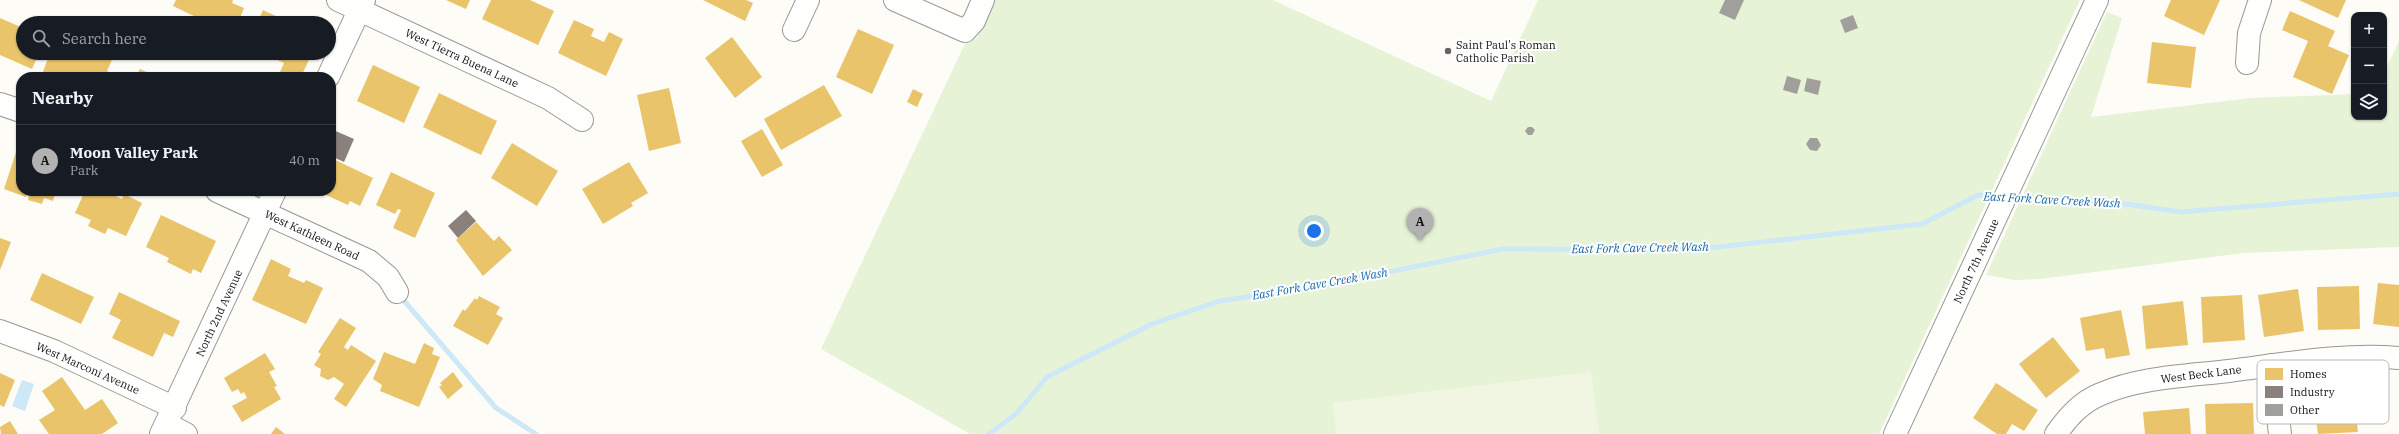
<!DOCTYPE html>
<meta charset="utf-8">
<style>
body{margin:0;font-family:"IBM Plex Serif",serif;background:#242831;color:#f1f3f6}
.controls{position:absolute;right:12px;top:12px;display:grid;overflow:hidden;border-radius:8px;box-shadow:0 1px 3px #0004}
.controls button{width:36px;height:36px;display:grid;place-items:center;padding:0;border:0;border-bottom:1px solid #363941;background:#171b24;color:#f1f3f6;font:20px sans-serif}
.you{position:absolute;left:1314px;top:231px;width:14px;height:14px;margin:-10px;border:3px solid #fff;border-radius:50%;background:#1a73e8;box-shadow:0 0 0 6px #1a73e833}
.badge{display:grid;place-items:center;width:26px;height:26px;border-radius:50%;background:#b2b2b3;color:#111;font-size:13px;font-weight:700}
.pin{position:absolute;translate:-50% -33px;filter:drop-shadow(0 1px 2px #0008)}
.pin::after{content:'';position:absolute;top:21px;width:14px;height:12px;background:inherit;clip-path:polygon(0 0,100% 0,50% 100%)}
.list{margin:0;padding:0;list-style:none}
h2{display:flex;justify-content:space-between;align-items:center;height:52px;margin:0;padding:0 16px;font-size:17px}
h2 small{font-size:13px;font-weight:400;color:#9ea1a6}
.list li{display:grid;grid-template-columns:26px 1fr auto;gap:12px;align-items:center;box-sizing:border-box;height:72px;padding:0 16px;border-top:1px solid #363941}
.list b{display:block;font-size:15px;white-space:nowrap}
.list p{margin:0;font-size:13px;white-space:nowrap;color:#9ea1a6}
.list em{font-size:13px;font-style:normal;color:#9ea1a6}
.icon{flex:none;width:22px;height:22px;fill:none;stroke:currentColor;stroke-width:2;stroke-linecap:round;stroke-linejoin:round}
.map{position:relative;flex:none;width:2399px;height:434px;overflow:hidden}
.search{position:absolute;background:#171b24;box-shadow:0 1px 3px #0004;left:16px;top:16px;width:320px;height:44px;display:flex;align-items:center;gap:10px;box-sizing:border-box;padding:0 14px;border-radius:22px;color:#9ea1a6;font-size:15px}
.panel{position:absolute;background:#171b24;box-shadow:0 1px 3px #0004;left:16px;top:72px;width:320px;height:124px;border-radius:16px}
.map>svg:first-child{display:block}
.green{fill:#e7f3d7}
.pitch{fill:#f0f6e1}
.water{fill:#cde8f7}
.homes{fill:#e9c46a}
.industry{fill:#8a817c}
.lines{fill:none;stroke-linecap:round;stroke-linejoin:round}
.stream{stroke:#cde8f7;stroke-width:5}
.building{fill:#a19f9c}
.minor-casing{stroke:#979795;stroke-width:24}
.minor{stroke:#fffffe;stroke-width:22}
.poi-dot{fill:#646362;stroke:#fff;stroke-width:1.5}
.labels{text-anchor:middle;stroke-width:4;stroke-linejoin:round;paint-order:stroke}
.poi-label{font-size:11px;fill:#111;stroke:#fff;text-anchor:start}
.street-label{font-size:11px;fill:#111;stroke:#fff}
.water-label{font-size:12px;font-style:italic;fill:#1768a6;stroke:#fff}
.key{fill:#fff;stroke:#b8b8b8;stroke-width:1}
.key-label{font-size:11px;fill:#111}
</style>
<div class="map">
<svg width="2399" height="434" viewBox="0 0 2399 434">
<rect width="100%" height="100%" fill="#fdfcf7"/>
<g class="green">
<polygon points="995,0 1273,0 1491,101 1538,0 2080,0 1879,434 970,434 821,349 961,52 965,44 977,38"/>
<polygon points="2107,12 2122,18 2091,117 2251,98 2354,94 2354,117 2384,117 2384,73 2399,41 2399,247 2243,253 2040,279 2015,280 1986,275"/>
</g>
<polygon class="pitch" points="1591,372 1599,434 1336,434 1333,403"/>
<polygon class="water" points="22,380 34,384 25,411 12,406"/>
<g class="homes">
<polygon points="176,0 233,0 232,3 244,8 238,23 198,23 200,19 173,6"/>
<polygon points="446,0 470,0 466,9"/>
<polygon points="491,0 530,0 554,11 538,45 482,19"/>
<polygon points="703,0 746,0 753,3 745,21"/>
<polygon points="2171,0 2220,0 2204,35 2164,16"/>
<polygon points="2299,0 2346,0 2338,18"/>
<polygon points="263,10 291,23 257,23"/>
<polygon points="2290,11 2335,31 2328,46 2349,55 2332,94 2293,77 2308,41 2282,30"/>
<polygon points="0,18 23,28 23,53 39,53 32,69 0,55"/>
<polygon points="574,20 594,29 591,36 604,42 609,32 623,39 606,76 558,53"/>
<polygon points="858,29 894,45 872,94 836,77"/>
<polygon points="732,37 762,77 735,98 705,58"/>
<polygon points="2152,42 2196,47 2191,88 2147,83"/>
<polygon points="50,53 98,53 112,60 107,71 119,77 41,77"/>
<polygon points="262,53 312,53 301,77 284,77 279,74 284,63"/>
<polygon points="373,65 420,87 404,123 357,101"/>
<polygon points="140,69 158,77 136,77"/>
<polygon points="824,85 842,116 781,150 764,119"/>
<polygon points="669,88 681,143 649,151 637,95"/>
<polygon points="913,89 923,94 917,107 907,102"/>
<polygon points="439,93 497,121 481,155 423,127"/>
<polygon points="762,129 783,165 762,177 741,141"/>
<polygon points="512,143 558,171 537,206 491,178"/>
<polygon points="16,152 21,154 21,191 56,191 53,201 44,198 42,204 28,200 30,193 27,192 26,197 4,189"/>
<polygon points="331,158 373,178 360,206 350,201 348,205 317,191 331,191"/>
<polygon points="629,162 648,193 631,203 633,206 603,224 582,189"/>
<polygon points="391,172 435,193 415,238 393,228 401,210 398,209 395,214 376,205"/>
<polygon points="85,191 104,191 122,199 124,194 142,203 126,236 108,228 105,234 88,226 91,220 75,213"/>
<polygon points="161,215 216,241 201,273 193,269 191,274 167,262 169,258 146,247"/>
<polygon points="476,222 494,241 499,236 512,250 483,276 456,240"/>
<polygon points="0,238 11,242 0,270"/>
<polygon points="271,259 291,269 288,276 304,283 306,280 323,288 306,324 252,300"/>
<polygon points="42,273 94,297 81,324 30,300"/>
<polygon points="2378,283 2399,285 2399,327 2373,324"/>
<polygon points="2359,286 2360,329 2318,330 2317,287"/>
<polygon points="2298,289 2304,331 2264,337 2258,295"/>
<polygon points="119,292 180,321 173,337 164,333 153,357 112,338 121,320 109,314"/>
<polygon points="2242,295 2245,340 2203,343 2201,297"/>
<polygon points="479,296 500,307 496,314 503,318 488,345 453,326 463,309 465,311 475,298 477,300"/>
<polygon points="2183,301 2188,345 2146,349 2142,306"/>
<polygon points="2121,310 2130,355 2106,359 2104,348 2086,351 2080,318"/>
<polygon points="340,318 356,328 344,347 348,350 351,345 376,361 346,407 334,399 344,384 334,377 328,380 320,376 321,369 314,365 321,354 318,352"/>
<polygon points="2053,337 2080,371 2046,398 2019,364"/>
<polygon points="424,343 434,348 432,354 440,357 419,407 380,391 382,385 373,379 384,352 415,364"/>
<polygon points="265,353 275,369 269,372 277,386 274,387 281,399 242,422 232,406 247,398 244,392 241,394 238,389 232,392 224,378"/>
<polygon points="453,372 463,386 448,399 439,387 442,385 440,383"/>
<polygon points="0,373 15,380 4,407 0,405"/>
<polygon points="62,377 85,410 102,399 118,423 102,434 49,434 39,420 55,410 42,391"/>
<polygon points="1996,383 2038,410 2024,431 2012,424 2006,434 1997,434 1973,418"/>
<polygon points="2353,390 2358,432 2318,434 2313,395"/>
<polygon points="2253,403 2254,434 2206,434 2205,404"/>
<polygon points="2189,408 2191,434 2145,434 2143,412"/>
<polygon points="10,421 18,434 1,434 0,427"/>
<polygon points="276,427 285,434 271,434"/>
</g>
<g class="industry">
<polygon points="331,129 354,139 344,162 331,156"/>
<polygon points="466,210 476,221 458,238 448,226"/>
</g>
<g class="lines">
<g class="stream">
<polyline points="2012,196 2126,204 2181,212 2399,194"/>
<polyline points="400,296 496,408 536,434"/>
<polyline points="989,434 1016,414 1047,377 1152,324 1220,301 1313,287 1503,249 1691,250 1922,224 1978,195 2000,196"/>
</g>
</g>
<g class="building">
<polygon points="1725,0 1744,0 1735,20 1719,13"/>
<polygon points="1853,15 1858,28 1845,33 1840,20"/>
<polygon points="1787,76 1801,80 1797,94 1783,90"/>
<polygon points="1807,78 1821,81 1818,95 1804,91"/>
<polygon points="1528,127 1532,127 1535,130 1532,135 1528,135 1525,131"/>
<polygon points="1810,138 1817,138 1821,145 1817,151 1810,150 1806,144"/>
</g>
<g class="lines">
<defs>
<g id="minor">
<polyline points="338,0 548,98 582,120"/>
<polyline points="895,0 965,31 974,21 983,0"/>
<polyline points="794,30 808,0"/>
<polyline points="2247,63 2249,33 2260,0"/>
<polyline points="328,77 364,0"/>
<polyline points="0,104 21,111"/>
<polyline points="217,191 369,261 388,277 397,292"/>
<polyline points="0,331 54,351 175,408"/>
<polyline points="2272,365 2280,434"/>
<polyline points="167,424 186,434"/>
<polyline points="161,434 275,191"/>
<polyline points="1895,434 2097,0"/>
<path d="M 2056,434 C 2068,417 2081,402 2101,394 C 2140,377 2187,376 2229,371 C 2285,364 2343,353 2399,358"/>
</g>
</defs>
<use href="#minor" class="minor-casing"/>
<use href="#minor" class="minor"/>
</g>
<circle class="poi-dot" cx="1448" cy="51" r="4"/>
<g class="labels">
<g class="poi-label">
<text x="1456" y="49">Saint Paul's Roman<tspan x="1456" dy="13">Catholic Parish</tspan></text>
</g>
<g class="street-label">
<text transform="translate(462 58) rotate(25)" y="4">West Tierra Buena Lane</text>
<text transform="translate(312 235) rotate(25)" y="4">West Kathleen Road</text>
<text transform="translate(1976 261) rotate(-65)" y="4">North 7th Avenue</text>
<text transform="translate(219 313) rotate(-65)" y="4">North 2nd Avenue</text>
<text transform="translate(88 368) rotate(24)" y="4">West Marconi Avenue</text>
<text transform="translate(2201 374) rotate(-7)" y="4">West Beck Lane</text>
</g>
<g class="water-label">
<text transform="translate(2052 200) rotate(3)" y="4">East Fork Cave Creek Wash</text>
<text transform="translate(1640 248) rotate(-1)" y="4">East Fork Cave Creek Wash</text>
<text transform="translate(1320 284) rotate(-10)" y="4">East Fork Cave Creek Wash</text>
</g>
</g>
<rect x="2257" y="360" width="132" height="64" rx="6" class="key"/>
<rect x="2265" y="368" width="18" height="12" fill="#e9c46a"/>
<rect x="2265" y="386" width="18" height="12" fill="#8a817c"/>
<rect x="2265" y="404" width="18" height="12" fill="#a19f9c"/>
<g class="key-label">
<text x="2290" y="378">Homes</text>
<text x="2290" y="396">Industry</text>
<text x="2290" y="414">Other</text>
</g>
</svg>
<div class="controls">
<button>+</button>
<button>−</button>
<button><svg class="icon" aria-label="layers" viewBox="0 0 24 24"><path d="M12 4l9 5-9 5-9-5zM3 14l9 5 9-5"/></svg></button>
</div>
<div class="you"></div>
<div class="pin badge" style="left:1420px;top:241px">A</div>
<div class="search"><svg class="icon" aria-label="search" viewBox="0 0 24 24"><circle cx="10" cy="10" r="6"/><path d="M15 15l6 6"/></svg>Search here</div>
<section class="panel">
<h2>Nearby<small></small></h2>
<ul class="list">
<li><span class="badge">A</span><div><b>Moon Valley Park</b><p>Park</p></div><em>40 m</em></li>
</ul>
</section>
</div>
